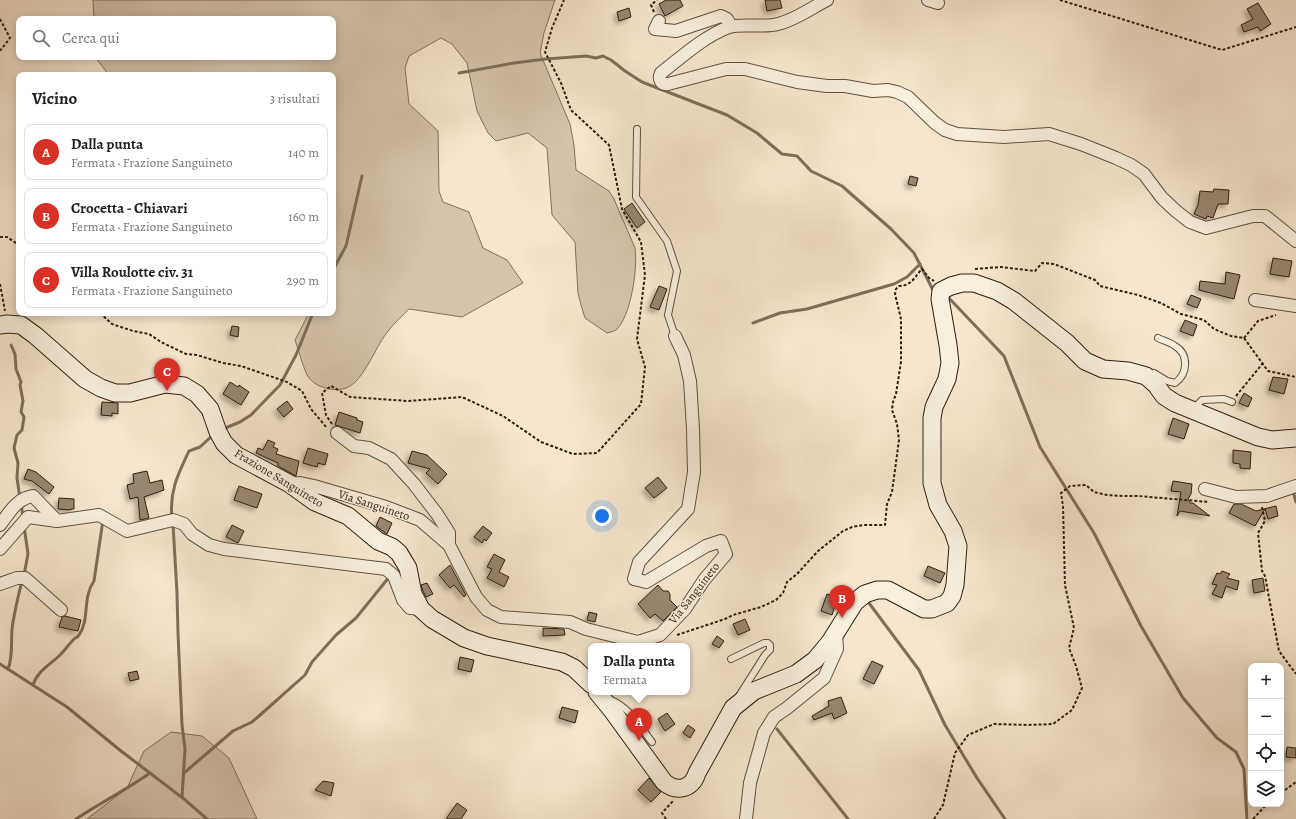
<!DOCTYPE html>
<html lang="it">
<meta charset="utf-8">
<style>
body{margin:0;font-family:Alegreya,serif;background:#f2f2f2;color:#202124}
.controls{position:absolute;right:12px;bottom:12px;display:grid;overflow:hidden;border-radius:8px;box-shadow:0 2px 10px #0003}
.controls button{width:36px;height:36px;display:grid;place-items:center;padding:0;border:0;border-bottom:1px solid #e0e0e0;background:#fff;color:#202124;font:20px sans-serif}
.you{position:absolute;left:602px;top:516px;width:14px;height:14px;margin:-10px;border:3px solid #fff;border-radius:50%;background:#1a73e8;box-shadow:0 0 0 6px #1a73e833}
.badge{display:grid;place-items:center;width:26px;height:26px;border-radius:50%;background:#d93025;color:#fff;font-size:13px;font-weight:700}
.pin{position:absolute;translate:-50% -33px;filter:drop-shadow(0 1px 2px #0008)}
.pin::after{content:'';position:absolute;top:21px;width:14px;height:12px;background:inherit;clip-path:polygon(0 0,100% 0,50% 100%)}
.popup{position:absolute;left:588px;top:643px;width:102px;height:52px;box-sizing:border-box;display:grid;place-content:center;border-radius:8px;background:#fff;filter:drop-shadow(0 1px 3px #0005);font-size:13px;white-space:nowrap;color:#757577}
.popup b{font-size:15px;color:#202124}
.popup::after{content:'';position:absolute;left:50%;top:100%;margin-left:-8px;border:8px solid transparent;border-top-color:#fff}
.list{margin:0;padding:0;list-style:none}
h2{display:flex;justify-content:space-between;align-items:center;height:52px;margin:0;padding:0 16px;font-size:17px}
h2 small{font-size:13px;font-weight:400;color:#757577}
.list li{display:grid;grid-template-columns:26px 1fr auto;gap:12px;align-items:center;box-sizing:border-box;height:56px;margin:0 8px 8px;padding:0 8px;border:1px solid #e0e0e0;border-radius:8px}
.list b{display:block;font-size:15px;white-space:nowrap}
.list p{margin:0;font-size:13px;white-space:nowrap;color:#757577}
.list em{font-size:13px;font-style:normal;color:#757577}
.icon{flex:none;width:22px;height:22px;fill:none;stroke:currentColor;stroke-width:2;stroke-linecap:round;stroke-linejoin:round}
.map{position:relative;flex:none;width:1296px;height:819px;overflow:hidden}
.search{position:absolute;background:#fff;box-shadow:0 2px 10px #0003;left:16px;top:16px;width:320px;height:44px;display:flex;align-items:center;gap:10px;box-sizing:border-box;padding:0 14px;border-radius:8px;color:#757577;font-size:15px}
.panel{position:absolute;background:#fff;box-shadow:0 2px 10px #0003;left:16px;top:72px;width:320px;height:244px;border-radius:8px}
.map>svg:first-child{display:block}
.green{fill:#d4c4ad;stroke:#82725e}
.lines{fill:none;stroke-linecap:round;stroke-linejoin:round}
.stream{stroke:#7e6e5a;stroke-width:3}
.building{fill:#978671;stroke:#311f0e;filter:url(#shadow)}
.lane-casing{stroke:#62513e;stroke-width:8}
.street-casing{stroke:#62513e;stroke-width:14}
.secondary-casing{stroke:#311f0e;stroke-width:19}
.path{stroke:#311f0e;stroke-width:2;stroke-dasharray:3 2;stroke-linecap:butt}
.lane{stroke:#f8efde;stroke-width:6}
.street{stroke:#f8efde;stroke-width:12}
.secondary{stroke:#f8efde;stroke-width:17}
.labels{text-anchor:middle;stroke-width:3;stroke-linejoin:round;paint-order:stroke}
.street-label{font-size:12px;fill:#311f0e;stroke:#f8efde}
</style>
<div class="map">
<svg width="1296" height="819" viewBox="0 0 1296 819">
<defs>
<filter id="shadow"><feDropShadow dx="-3.5" dy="3.5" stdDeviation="2" flood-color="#0004"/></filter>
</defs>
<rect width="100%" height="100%" fill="#f5e6cd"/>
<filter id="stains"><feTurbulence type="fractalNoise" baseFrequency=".005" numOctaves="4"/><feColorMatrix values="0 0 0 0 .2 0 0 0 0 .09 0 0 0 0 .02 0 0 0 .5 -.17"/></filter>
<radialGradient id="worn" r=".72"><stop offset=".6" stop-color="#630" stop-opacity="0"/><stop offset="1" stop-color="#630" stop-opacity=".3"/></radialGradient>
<g class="green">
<path d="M 93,0 L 555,0 L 544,33 L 540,53 L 570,124 L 574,145 L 576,170 L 609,191 L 614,199 L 635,248 C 638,267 631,317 616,330 C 613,332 610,332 607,333 L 585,318 L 581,305 L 578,293 L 575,242 L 552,215 L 547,148 L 528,133 L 496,141 L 488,133 L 477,111 L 467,63 L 452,44 L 441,38 L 409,56 L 405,68 L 409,104 L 438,131 L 439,191 L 443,202 L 469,212 L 483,248 L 507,260 L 523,283 L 462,317 L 409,309 C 401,317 393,324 386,334 C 376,347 364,378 350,386 C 338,394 314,388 307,375 C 302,364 299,351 295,340 L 309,313 L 333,313 L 333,75 L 109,75 L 95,57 L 333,57 L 333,19 L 94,19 Z"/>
<polygon points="171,732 202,736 229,758 257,819 87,819 127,788 144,751"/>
</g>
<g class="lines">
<g class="stream">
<polyline points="459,73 514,63 546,59 586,56 596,58 603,56 611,60 625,71 642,82 727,115 757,133 782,154 797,156 811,171 842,186 891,229 914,253 933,290"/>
<polyline points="333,270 346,246 362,176"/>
<polyline points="947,296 1004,356 1040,447 1094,533 1141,626 1183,698 1217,738 1236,752 1244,769 1247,819"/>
<polyline points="753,323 780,313 807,309 894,284 907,277 920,264"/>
<polyline points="11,345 15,354 16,369 21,382 20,385 23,401 21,412 24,417 22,430 17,435 14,448 18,463 17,478 20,499"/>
<polyline points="223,429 240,422 251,415 280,385 296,355 313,313"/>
<polyline points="1293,491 1296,502"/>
<polyline points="21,504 23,516"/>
<path d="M 172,518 C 169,492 178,474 189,451 L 200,447 L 213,435"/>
<polyline points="173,524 177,593 178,633 182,725 185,749 182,797"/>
<polyline points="24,575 28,554 24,526"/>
<polyline points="866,599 919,670 945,725 977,778 1005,819"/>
<polyline points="0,664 67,707 121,751 184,799 207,819"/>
<path d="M 8,669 C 13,657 11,642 12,629 C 14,613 18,597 22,581"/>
<path d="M 33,685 C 37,671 50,665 60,655 C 65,650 69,644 74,639 C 76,638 78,637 79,635 C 90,620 82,598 94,581 L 103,520"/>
<polyline points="777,729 848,819"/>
<polyline points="184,773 233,731 252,722 259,716 305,675 312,662 336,635 356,618 390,576"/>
<path d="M 76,819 C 100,803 126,790 150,773"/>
</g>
</g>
<g class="building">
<polygon points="666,0 680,0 683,6 665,16 659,4"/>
<polygon points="765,0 780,0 782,8 767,11"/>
<polygon points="1258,3 1271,24 1260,31 1258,27 1244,32 1241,25 1253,19 1247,9"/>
<polygon points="629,8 631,17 619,21 617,12"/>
<polygon points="910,176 918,178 916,186 908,184"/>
<polygon points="1214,189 1229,190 1228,204 1218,204 1213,218 1207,216 1206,219 1194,214 1198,205 1200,191 1213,192"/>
<polygon points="632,203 645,222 637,228 624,209"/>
<polygon points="1273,258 1292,261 1289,277 1270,274"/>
<polygon points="1226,272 1240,275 1234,299 1199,290 1200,281 1225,284"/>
<polygon points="659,286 667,289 659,310 650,307"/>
<polygon points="1191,295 1201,299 1197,308 1187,304"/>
<polygon points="1185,320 1197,325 1193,336 1180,331"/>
<polygon points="232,326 239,327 238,337 230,335"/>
<polygon points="1273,377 1288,379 1284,394 1269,390"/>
<polygon points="230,382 238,387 239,385 249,392 241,405 223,394"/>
<polygon points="1244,393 1252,398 1248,407 1239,403"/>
<polygon points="287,401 293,409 284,417 277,409"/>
<polygon points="102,402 118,403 118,414 112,413 112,416 101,415"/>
<polygon points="339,412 357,418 357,420 363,422 360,433 335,425"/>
<polygon points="1173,418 1189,424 1184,439 1168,434"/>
<polygon points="268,440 275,443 273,447 278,449 276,454 299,461 296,476 278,466 278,463 256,453 258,448 263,450"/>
<polygon points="308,448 328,454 325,465 318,463 317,467 303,463"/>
<polygon points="1233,450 1251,452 1250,469 1240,468 1240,464 1233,463"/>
<polygon points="412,451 427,455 447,474 438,484 426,473 430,469 408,463"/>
<polygon points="28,469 36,472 54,487 49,494 32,481 24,479"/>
<polygon points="147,471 150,483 162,480 164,490 144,497 149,518 140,520 138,497 130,499 127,485 134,483 133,474"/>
<polygon points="658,477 667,488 654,498 645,488"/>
<polygon points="1173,481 1192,484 1191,494 1188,499 1190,503 1193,503 1210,516 1180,511 1177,516 1181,492 1171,491"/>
<polygon points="239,486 262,494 257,508 234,500"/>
<polygon points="59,498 74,499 74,509 71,509 71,510 58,509"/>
<polygon points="1234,504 1241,504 1256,511 1276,506 1278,516 1268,519 1265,509 1255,526 1229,513"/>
<polygon points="380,517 392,523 387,534 376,526"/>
<polygon points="232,525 244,531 238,543 226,537"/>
<polygon points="483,526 492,533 486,541 484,539 482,543 474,537"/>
<polygon points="494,554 505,560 499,572 509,577 504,587 487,578 492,569 487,567"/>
<polygon points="450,565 466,595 464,597 454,585 450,588 439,575"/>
<polygon points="928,566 945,573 940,583 924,576"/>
<polygon points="1222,571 1230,574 1227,578 1239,581 1237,590 1226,586 1222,598 1212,594 1217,585 1212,584 1217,573 1220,574"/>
<polygon points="1263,578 1265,591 1254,593 1252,580"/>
<polygon points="427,583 433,594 426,597 423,591 421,585"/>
<polygon points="658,585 663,591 668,591 670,594 670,600 677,607 663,621 655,614 650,618 638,604"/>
<polygon points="827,594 838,597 832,615 821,611"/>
<polygon points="589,612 597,614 595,622 587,620"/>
<polygon points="65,616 81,620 78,631 59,627 62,617"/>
<polygon points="745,619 750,630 738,635 733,624"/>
<polygon points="543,628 564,629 565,635 543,636"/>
<polygon points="717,636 724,641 719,648 712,644"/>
<polygon points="460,657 474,660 471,672 458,669"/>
<polygon points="872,661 883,666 874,684 863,679"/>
<polygon points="137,671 139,679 130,681 128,673"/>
<polygon points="841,697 847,713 834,719 832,713 814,720 812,716 829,706 828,701"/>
<polygon points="562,707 578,711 575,723 559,718"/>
<polygon points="667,713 675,724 665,731 658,719"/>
<polygon points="688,725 695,730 690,738 683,733"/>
<polygon points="1287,747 1296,748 1296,758 1286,757"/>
<polygon points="649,778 661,792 651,802 638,790"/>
<polygon points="323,781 334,783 331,796 315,790"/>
<polygon points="457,803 467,810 461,819 446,819"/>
</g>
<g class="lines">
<defs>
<g id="lane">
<polyline points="637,129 636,197 667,241 677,271 668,315 675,336"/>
<path d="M 1154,373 L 1167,381 L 1175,383 C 1188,374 1189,354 1175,346 C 1170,342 1164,341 1158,338"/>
<polyline points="1193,409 1202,400 1224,399 1232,402"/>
<polyline points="731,659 764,643 768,643 770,645 770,650 765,655 739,696"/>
<path d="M 611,700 C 631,709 639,725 652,742"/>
</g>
<g id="street">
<path d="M 827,0 C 811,8 795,20 778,24 C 763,28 741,23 729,27 C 703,37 683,56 661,73 C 658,79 661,85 668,84 L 726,69 L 745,69 L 797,82 L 827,86 L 845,86 L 873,91 L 888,90 L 897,92 L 908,97 L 935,123 L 945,130 L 957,134 L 1004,137 L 1049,134 L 1081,144 L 1116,158 L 1131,165 L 1144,174 L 1162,198 L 1176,211 L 1190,222 L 1206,228 L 1253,216 L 1265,216 L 1296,241"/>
<polyline points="928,0 938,3"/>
<polyline points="659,21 655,29 676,31 721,16 727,19 731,26"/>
<polyline points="1255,300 1296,306"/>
<polyline points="337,433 354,446 369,448 391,459 414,484 437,514 449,533 449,545"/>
<polyline points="290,484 300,483 314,486 386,507 420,520 449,545 476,597 487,610 501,617 570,622 586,629 638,642 660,635 685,609 704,580 726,554 721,541 706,546 646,582 634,579 639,562 688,509 694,472 693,429 690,381 684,355 675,336"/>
<polyline points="1205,489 1236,497 1267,496 1296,486"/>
<path d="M 0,525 C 9,513 17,498 33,496 L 57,521 L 99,515 L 127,531 L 173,520 L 184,524 L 192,534 L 209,545 L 224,549 L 386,569 L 394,576 L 403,600 L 410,608 L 421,609"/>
<polyline points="0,549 28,517 57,521"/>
<polyline points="0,584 17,578 25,578 61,610"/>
<polyline points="746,819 750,783 764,733 774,717 787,708 824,678 837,649 836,633"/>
</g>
<g id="secondary">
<polyline points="0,325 7,324 21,325 36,336 85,379 101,388 115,393 130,393 165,384 184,386 197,394 210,409 218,432 224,443 236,455 290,484 315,502 348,516 378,541 392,547 399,553 408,568 413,594 421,609 432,619 464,638 487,646 562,662 574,668 591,684"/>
<path d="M 597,692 L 611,709 L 664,782 C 677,793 692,789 697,773 L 733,708 L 754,691 L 796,674 L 815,660 L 830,642 L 855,602 L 865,594 L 877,590 L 888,590 L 924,609 L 932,609 L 947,603 L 952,596 L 955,585 L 958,546 L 953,531 L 938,505 L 932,483 L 932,418 L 934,407 L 947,379 L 950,363 L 948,345 L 940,299 L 941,291 L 951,286 L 962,283 L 974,283 L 997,291 L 1014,301 L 1067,343 L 1085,361 L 1103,369 L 1128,371 L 1146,376 L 1156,385 L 1164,396 L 1175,403 L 1258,437 L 1272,440 L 1296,438"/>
</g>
</defs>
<use href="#lane" class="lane-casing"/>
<use href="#street" class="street-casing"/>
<use href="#secondary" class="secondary-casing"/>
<g class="path">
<polyline points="1060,0 1222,50 1296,27"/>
<polyline points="654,12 651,5 657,0"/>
<polyline points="0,19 10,38 0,51"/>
<polyline points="0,237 7,237 19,245"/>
<polyline points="975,269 1001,267 1035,271 1042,263 1054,264 1095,280 1100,286 1138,295 1161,303 1181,314 1204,320 1214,329 1231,336 1244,338 1268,371 1296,377"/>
<polyline points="0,284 5,311"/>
<polyline points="100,313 112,324 133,331 149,334 161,342 186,354 197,355 223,363 241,366 287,382 302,391 311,409 327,428"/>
<polyline points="1244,338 1258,321 1276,315"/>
<polyline points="1236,396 1263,363"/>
<polyline points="332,424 326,415 322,393 331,386 350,397 408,401 462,397 503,416 541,442 573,454 597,453 641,404 645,367 637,339 645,275 641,242 622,209 609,145 571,110 561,83 545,52 552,28 564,0"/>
<polyline points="1262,507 1265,521 1258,533 1262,571 1265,576 1279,651 1296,674"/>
<path d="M 677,635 L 725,619 L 733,615 L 761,607 L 776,600 L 783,593 L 787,582 L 797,574 L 818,551 L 843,531 L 852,527 L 863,525 L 885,525 L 887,504 L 892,492 L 899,440 L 897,424 L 892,410 L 893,402 L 896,394 L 901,362 L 901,319 L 895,294 L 896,289 L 899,286 C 912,286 915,276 922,269 L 929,278 L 934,281"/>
<polyline points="1281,793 1296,782"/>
<polyline points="666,819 662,813 673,801"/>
<polyline points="934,819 943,805 955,753 968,735 994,724 1028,725 1053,724 1072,710 1082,688 1076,666 1069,648 1074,628 1065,585 1063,506 1061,493 1070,486 1086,485 1094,492 1107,495 1123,496 1138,496 1209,502"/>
<polyline points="1253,819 1267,804"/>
</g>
<use href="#lane" class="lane"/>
<use href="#street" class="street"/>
<use href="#secondary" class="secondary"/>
</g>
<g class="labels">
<g class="street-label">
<text transform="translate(279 478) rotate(31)" y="4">Frazione Sanguineto</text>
<text transform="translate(374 505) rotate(18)" y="4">Via Sanguineto</text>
<text transform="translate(694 593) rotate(-52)" y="4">Via Sanguineto</text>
</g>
</g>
<rect width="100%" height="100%" filter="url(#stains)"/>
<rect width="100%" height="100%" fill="url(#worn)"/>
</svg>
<div class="controls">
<button>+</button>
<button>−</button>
<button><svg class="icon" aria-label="locate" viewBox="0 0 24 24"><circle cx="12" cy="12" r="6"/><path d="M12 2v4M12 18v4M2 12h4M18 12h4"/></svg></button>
<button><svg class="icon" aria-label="layers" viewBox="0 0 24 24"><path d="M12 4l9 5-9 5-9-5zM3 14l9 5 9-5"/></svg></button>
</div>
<div class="you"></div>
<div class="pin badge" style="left:639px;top:741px">A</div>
<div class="popup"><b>Dalla punta</b>Fermata</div>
<div class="pin badge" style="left:842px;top:618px">B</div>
<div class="pin badge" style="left:167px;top:391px">C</div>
<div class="search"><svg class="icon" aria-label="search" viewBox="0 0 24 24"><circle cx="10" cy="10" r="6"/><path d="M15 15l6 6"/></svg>Cerca qui</div>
<section class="panel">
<h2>Vicino<small>3 risultati</small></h2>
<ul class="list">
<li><span class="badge">A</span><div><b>Dalla punta</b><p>Fermata · Frazione Sanguineto</p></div><em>140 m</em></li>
<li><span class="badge">B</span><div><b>Crocetta - Chiavari</b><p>Fermata · Frazione Sanguineto</p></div><em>160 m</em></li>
<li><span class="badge">C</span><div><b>Villa Roulotte civ. 31</b><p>Fermata · Frazione Sanguineto</p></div><em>290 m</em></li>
</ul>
</section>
</div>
